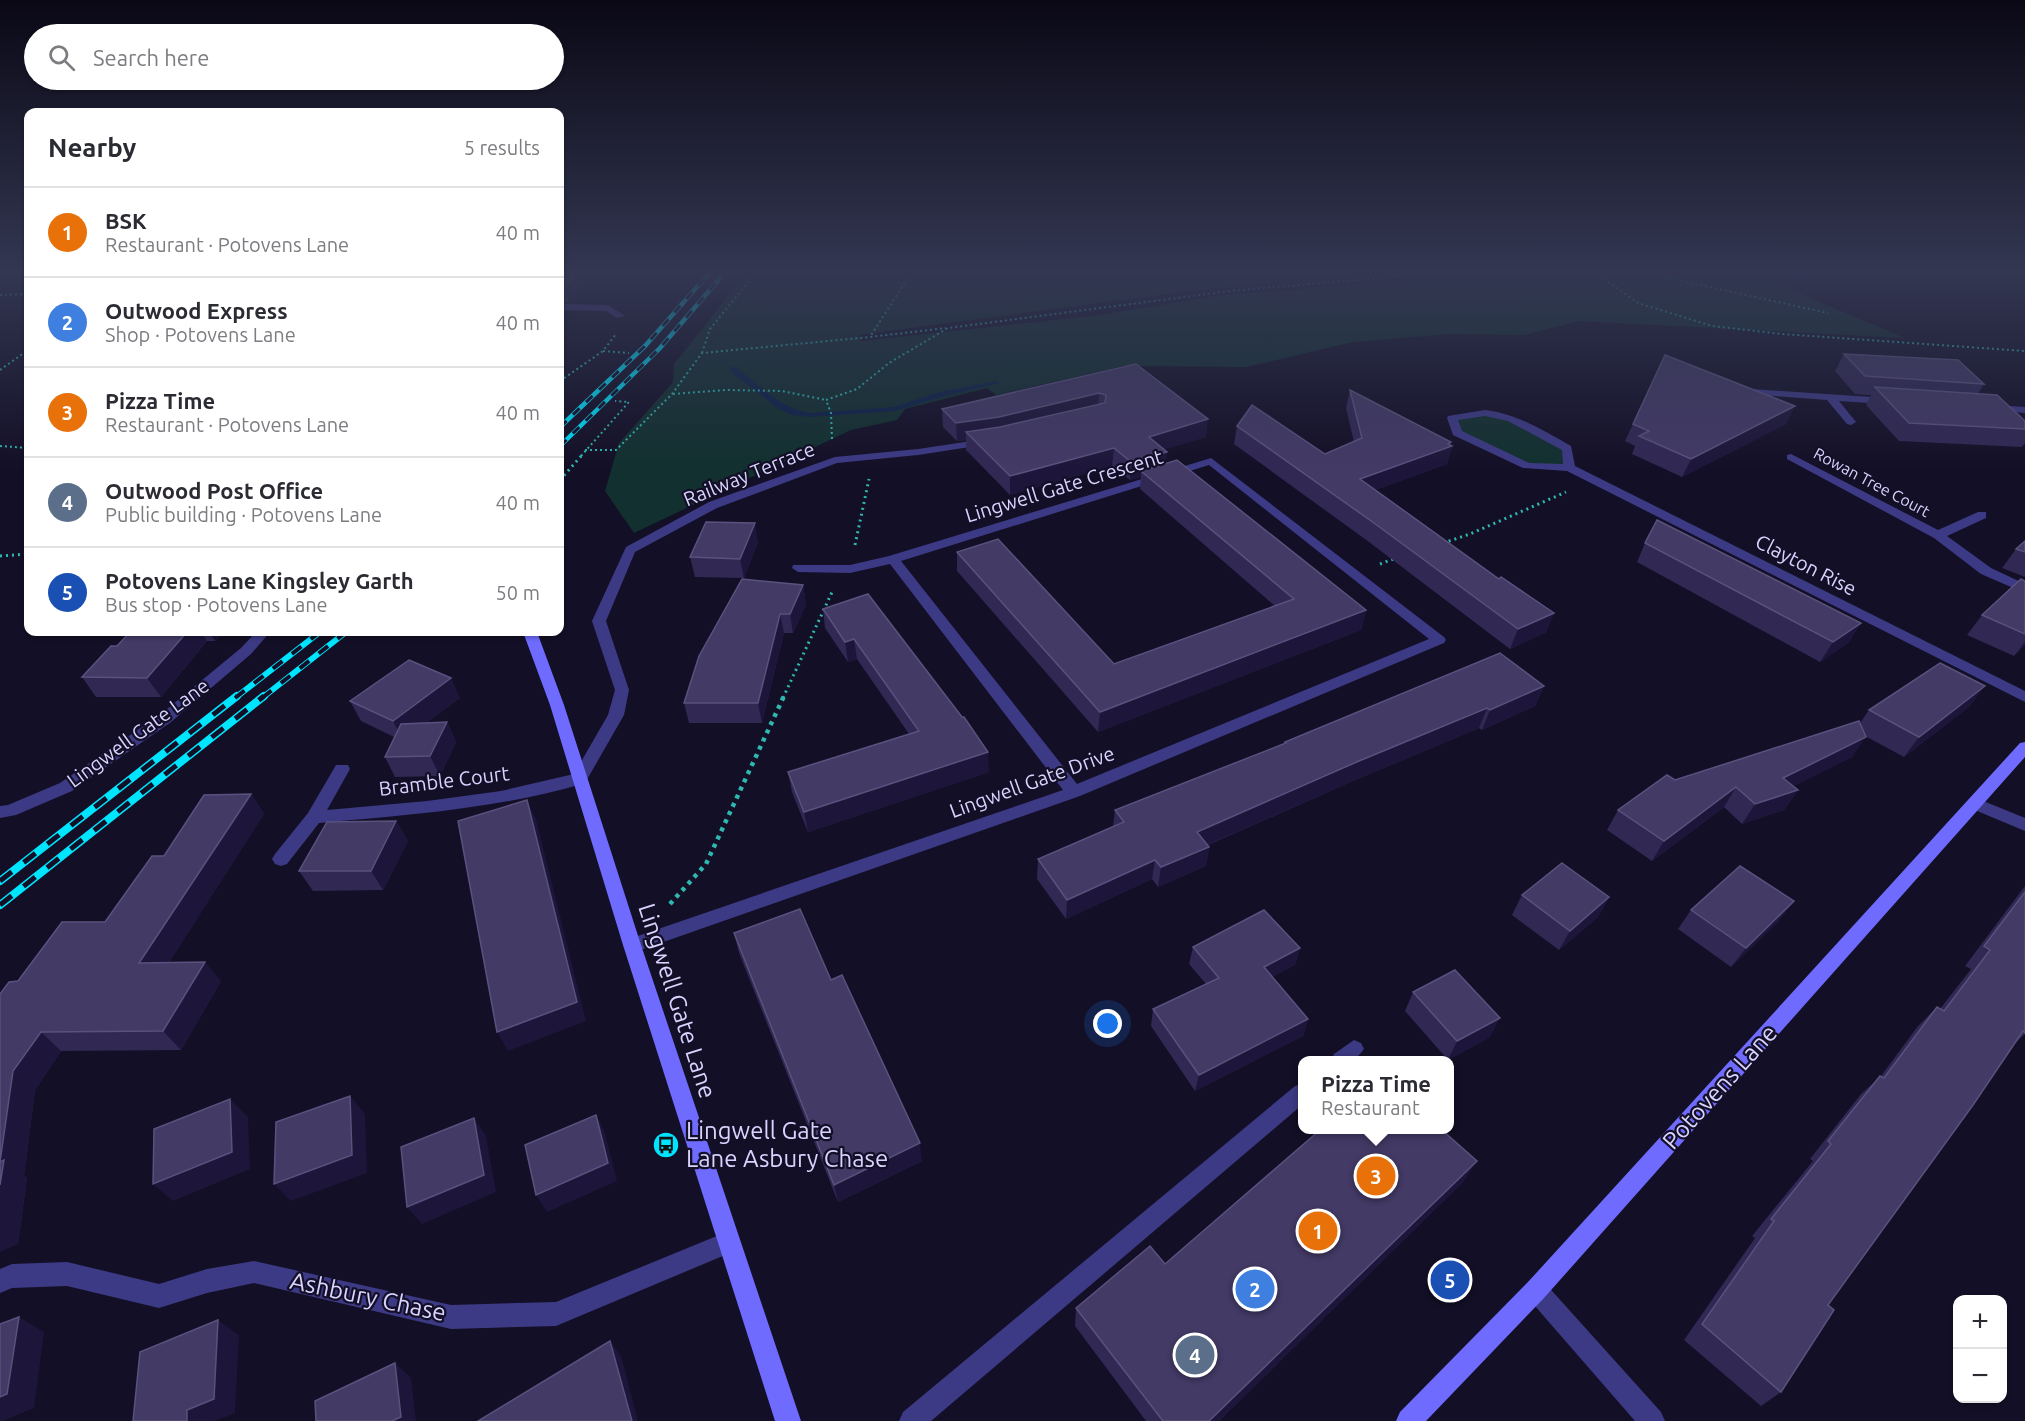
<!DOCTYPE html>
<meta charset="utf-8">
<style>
body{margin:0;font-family:Ubuntu,sans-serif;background:#f2f2f3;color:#2b2b33}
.controls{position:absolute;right:18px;bottom:18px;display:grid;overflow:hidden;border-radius:12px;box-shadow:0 2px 4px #0004}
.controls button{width:54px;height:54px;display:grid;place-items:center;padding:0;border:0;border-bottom:2px solid #e1e1e2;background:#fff;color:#2b2b33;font:30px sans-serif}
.you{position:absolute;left:1108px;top:1024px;width:21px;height:21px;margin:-15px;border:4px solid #fff;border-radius:50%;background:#1a73e8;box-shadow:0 0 0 9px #1a73e833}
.badge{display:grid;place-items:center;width:39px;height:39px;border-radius:50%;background:#187f8f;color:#fff;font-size:20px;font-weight:700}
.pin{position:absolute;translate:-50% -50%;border:3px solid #fff;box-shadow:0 2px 6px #0006}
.popup{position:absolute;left:1298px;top:1056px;width:156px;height:78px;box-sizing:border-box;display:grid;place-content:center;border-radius:12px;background:#fff;filter:drop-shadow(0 2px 4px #0005);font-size:20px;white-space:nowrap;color:#7c7c81}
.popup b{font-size:22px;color:#2b2b33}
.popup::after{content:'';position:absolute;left:50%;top:100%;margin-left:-12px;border:12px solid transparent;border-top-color:#fff}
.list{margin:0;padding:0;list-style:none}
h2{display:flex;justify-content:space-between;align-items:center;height:78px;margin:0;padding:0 24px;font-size:26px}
h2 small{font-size:20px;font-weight:400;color:#7c7c81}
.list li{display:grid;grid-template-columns:39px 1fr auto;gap:18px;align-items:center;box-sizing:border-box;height:90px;padding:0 24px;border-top:2px solid #e1e1e2}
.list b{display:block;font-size:22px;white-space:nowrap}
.list p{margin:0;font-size:20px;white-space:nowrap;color:#7c7c81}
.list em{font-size:20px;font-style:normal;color:#7c7c81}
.icon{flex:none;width:33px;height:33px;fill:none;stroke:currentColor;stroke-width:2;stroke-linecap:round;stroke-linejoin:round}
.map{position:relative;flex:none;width:2025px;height:1421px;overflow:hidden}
.search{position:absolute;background:#fff;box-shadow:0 2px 4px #0004;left:24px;top:24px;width:540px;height:66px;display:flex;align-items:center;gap:15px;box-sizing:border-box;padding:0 21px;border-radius:33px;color:#7c7c81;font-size:22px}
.panel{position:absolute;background:#fff;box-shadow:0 2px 4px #0004;left:24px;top:108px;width:540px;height:528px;border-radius:12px}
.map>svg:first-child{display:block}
.green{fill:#12302f}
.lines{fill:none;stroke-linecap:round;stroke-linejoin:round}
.stream{fill:#0c2248;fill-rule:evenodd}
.path-far2{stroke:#2fb8b0;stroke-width:2;stroke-dasharray:2 3;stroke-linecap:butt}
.path-far1{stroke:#2fb8b0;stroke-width:3;stroke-dasharray:2 4;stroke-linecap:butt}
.path{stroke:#2fb8b0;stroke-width:4.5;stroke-dasharray:4 5;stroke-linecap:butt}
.lane{fill:#3d3a85;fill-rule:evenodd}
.street{fill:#3d3a85;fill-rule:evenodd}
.secondary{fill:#6f6bff;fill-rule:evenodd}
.rail-far2-casing{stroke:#00e5ff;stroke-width:4.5}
.rail-far1-casing{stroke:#00e5ff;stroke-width:6}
.rail-casing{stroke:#00e5ff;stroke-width:8}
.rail-far2{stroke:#130f26;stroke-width:3;stroke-dasharray:9;stroke-linecap:butt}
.rail-far1{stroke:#130f26;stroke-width:4;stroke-dasharray:12;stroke-linecap:butt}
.rail{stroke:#130f26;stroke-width:5;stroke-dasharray:15;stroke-linecap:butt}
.wall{fill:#312854}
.shaded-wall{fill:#1d163a}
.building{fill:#433a66;stroke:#5a527e;stroke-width:1.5}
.labels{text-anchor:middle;stroke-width:4.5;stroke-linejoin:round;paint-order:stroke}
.far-street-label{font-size:16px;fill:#d9d4ff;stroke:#130f26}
.street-label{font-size:20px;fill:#d9d4ff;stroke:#130f26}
.near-street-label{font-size:24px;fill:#d9d4ff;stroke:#130f26}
.near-poi-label{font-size:24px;fill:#d9d4ff;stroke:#130f26;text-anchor:start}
</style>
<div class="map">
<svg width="2025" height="1421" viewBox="0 0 2025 1421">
<rect width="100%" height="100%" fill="#130f26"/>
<g class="green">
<polygon points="749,270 1441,270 1325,277 1212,288 858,335 861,341 1101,315 1222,295 1438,279 1501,270 1756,270 1805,296 1905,338 1579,321 1524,335 1449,334 1353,342 1246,367 1123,366 996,395 987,388 905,409 897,420 851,430 634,533 605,491 619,443 673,382 674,364"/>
<polygon points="1473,412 1502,414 1567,448 1569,468 1527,466 1457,433 1452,418"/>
</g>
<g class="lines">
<path class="stream" d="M 730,367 L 736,367 C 758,385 781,409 810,413 L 894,407 L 939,392 L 996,381 L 1000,383 L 944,396 L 895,411 L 810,417 L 792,415 L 779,409 L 730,371 Z"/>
<g class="path-far2">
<polyline points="913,270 870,337 946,328"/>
<polyline points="1592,270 1638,303 1712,326 1782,334 2025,351"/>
<polyline points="1632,270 1828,313"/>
<polyline points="0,295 28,294"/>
<polyline points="603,351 629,353"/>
<polyline points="702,353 710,329 758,270"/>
<polyline points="0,370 28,350"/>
<polyline points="560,381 603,351 616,334"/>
<polyline points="673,394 726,390 782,391 826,400"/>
<polyline points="832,439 831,413 826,400 857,389 889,363 948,328 1230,291 1472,270"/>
<polyline points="0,446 28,448"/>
<polyline points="585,450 616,450 672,394 702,353 870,337"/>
<polyline points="581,456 629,402 615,401"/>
</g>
<g class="path-far1">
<polyline points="560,480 582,455"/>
<polyline points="1443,543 1470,534 1566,492"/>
<polyline points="855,545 869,479"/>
<polyline points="0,556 28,554"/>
<polyline points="1380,564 1396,558"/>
<polyline points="783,698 833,590"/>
</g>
<polyline class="path" points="670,904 706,864 784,696"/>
<g class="lane">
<polygon points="1774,270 1886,270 1888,272 1884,275 1784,277"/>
<polygon points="1354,1040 1361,1043 1364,1049 1355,1060 1331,1060 1334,1054"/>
<polygon points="1302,1084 1302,1105 931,1421 899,1421 903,1412 1295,1086"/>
</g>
<g class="street">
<polygon points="560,304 608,305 625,316 617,318 606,311 560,310"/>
<polygon points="1752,389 1886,398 1891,401 1886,404 1839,401 1856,422 1851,425 1847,424 1827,400 1748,394 1747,392"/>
<polygon points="1994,405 2025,407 2025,413 1990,410 1990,406"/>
<path d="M 1485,410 C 1517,414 1543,430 1571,446 L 1575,466 L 2025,691 L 2025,702 L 1567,471 L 1523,468 L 1453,435 L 1447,418 L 1448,416 ZM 1485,416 L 1508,421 L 1562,450 L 1563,464 L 1529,463 L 1462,431 L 1458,420 Z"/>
<path d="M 985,439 L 991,442 L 989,444 L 918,455 L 837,463 L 717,508 L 635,552 L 606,621 L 629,690 L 624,715 L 585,783 C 498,809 408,815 319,823 L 287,864 L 281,866 L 275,864 L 272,859 L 275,854 L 308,813 L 336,765 L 348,765 L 350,769 L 327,810 L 427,801 L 501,791 L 574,774 L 608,715 L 615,690 L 592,621 L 626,547 L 709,502 L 835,457 L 918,449 Z"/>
<polygon points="1791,454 1938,530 1978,512 1986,512 1986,518 1947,536 1991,568 2025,584 2025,593 1981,574 1934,538 1787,459 1787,455"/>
<path d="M 1211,458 L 1444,637 L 1446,640 L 1444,643 L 1080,796 L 632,953 L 626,950 L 623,945 L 626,940 L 1063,790 L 890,564 L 850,573 L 798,572 L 792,568 L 793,565 L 850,565 L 889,556 ZM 1209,465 L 1429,639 L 1077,784 L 901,561 Z"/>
<polygon points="256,632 270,632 251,654 171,722 72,791 16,815 0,818 0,806 8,805 60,783 161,714 241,648"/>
<polygon points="1976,798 2025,818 2025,831 1970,808 1968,804 1970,800"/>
<polygon points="729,1231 737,1234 740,1242 737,1250 556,1326 451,1329 254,1283 207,1293 159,1308 67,1286 12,1288 0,1293 0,1269 12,1264 67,1262 159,1284 207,1269 254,1261 451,1305 556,1302"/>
<polygon points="1536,1278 1544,1282 1661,1412 1665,1421 1635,1421 1528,1298 1524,1290 1528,1282"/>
</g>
<g class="secondary">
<polygon points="523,632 537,632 564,705 641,945 801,1421 775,1421 623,945 550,705"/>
<polygon points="2025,742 2025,757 1544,1298 1426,1421 1396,1421 1400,1412 1528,1282 2020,743"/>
</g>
<defs>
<g id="rail-far2">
<polyline points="560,427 645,346 712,270"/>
<polyline points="560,446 660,348 727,270"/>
</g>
<g id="rail-far1">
<polyline points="235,698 320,632"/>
<polyline points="262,698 346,632"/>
</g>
<g id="rail">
<polyline points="0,881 237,696"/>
<polyline points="0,905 264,696"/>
</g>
</defs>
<use href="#rail-far2" class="rail-far2-casing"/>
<use href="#rail-far1" class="rail-far1-casing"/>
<use href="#rail" class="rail-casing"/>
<use href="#rail-far2" class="rail-far2"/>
<use href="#rail-far1" class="rail-far1"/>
<use href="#rail" class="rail"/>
</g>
<g class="wall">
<polygon points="560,270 606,270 602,275 594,275 569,302 560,302"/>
<polygon points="2014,270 2025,270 2025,275"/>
<polygon points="1844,354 1984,384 1978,394 2025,421 2025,443 2022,447 1899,441 1866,405 1871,395 1855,394 1835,371"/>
<polygon points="1136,364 1206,437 1164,449 1166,463 1366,610 1361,630 1098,732 957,571 957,552 1114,664 1275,606 1140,489 1141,477 1130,480 1112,466 1010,495 966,450 966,440 957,441 943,427 942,409"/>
<polygon points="1350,390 1452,446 1447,464 1375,490 1499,579 1554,613 1546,632 1510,649 1369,542 1234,444 1237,426 1325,454 1354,442 1346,408"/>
<polygon points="1633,424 1786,424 1682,477 1632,454 1635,446 1625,441"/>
<polygon points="2025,541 2025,577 2002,568 2016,549"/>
<polygon points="758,542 744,578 695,577 690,557"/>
<polygon points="1645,543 1861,623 1848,643 1820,662 1637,562"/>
<polygon points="2025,581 2025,645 2014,656 1967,635 1982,615"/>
<polygon points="803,585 806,605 793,633 784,633 762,723 689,723 684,703"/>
<polygon points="823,609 989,772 808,832 792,792 788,772 909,734 857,659 848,662 825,628"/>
<polygon points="130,632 223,632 215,641 207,641 161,697 96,697 82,677 117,646"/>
<polygon points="1544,686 1535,706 1482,730 1479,728 1353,781 1208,845 1209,847 1206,866 1158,887 1152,879 1066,919 1037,879 1038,859 1113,826 1115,810 1285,744 1285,742"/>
<polygon points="460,698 426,723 447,722 456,742 440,776 395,777 385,757 394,737 361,721 350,701"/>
<polygon points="1970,706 1904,757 1865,736 1852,757 1793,786 1798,790 1784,810 1742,824 1724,807 1652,861 1607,830 1618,810 1675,780 1860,723 1869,710"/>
<polygon points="251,794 264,814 169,962 221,981 181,1050 61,1051 35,1090 24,1176 27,1178 18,1244 18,981 105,922 164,856"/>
<polygon points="396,821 408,841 383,890 313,891 299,871"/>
<polygon points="2025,886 2025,1034 2015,1043 1828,1305 1781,1392 1761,1406 1684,1340 1755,1238 1752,1236 1813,1161 1810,1159 1861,1094 1881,1076 1918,1026 1937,1007 1940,1009 1971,969 1965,966"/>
<polygon points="1522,895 1609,897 1598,917 1559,950 1512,915"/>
<polygon points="1691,910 1779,921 1731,967 1678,929"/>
<polygon points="734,933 831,980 922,1161 838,1202 739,953"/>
<polygon points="1193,947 1300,948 1295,965 1272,977 1308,1019 1303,1036 1195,1091 1151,1026 1153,1009 1206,984 1189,964"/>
<polygon points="1413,992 1490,1037 1448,1060 1405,1011"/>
<polygon points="1464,1181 1219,1421 1146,1421 1075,1326 1076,1308 1165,1264"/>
</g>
<g class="shaded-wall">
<polygon points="580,270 592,270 594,275 569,302 565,286"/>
<polygon points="600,270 606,270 602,275"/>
<polygon points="1099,393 1098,411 1000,435 966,432 966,440 957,441 956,423"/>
<polygon points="1795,406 1786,424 1682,477 1691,459"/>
<polygon points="1208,419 1206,437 1147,455 1149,437"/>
<polygon points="1451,442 1450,447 1452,446 1447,464 1355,497 1360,479"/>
<polygon points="1114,448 1112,466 1010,495 1010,476"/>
<polygon points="1167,452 1165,470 1141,471 1141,477 1130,480 1131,462"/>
<polygon points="755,523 758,542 744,578 740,559"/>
<polygon points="803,585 806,605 793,633 790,614"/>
<polygon points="1366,610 1361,630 1098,732 1100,712"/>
<polygon points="1554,613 1546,632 1510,649 1518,629"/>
<polygon points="780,614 784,633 762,723 758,703"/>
<polygon points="1861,623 1848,643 1820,662 1833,642"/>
<polygon points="187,632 201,632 207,641 161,697 147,678"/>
<polygon points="209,632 223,632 215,641"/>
<polygon points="854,639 857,659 848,662 845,642"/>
<polygon points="2025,642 2025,645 2014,656"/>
<polygon points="451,678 460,698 403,741 393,721"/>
<polygon points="1544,686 1535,706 1482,730 1490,710"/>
<polygon points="1985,686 1970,706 1904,757 1919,737"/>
<polygon points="1487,708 1479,728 1353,781 1193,851 1197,832 1359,761"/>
<polygon points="447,722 456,742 440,776 430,756"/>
<polygon points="1866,737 1852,757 1770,798 1783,778"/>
<polygon points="988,752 989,772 808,832 804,812"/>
<polygon points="1736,787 1724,807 1652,861 1664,841"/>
<polygon points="1798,790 1784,810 1742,824 1755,804"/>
<polygon points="251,794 264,814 157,982 139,963"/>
<polygon points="527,800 536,819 586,1021 508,1051 497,1032"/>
<polygon points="396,821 408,841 383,890 371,871"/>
<polygon points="1209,847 1206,866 1158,887 1161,867"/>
<polygon points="1155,860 1152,879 1066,919 1067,900"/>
<polygon points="1609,897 1598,917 1559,950 1570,931"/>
<polygon points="1794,901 1779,921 1731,967 1746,948"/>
<polygon points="1300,948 1295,965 1259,984 1264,967"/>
<polygon points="205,962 221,981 181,1050 163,1031"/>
<polygon points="1500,1018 1490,1037 1448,1060 1457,1041"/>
<polygon points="1308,1019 1303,1036 1195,1091 1199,1075"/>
<polygon points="41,1032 61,1051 35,1090 24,1176 27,1178 18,1244 0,1252 0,1162 13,1071"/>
<polygon points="350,1096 365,1114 367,1173 291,1201 274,1184"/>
<polygon points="230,1099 248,1117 250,1169 173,1201 153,1184"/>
<polygon points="596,1115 605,1133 617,1181 547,1212 536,1195"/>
<polygon points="474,1118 486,1136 496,1192 422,1224 407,1207"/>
<polygon points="920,1143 922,1161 838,1202 834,1185"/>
<polygon points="1477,1161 1464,1181 1219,1421 1209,1421"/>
<polygon points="19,1317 44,1332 34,1408 3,1421 0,1421 0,1397"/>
<polygon points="218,1320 239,1335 235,1413 215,1421 187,1421 187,1410"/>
<polygon points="610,1341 621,1356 638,1421 632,1421"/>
<polygon points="395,1363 411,1378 416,1421 392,1421"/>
</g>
<g class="building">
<polygon points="560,270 580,270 565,286 560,286"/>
<polygon points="1844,354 1958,360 1984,384 1865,376"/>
<polygon points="1665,355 1795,406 1691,459 1639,436 1649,431 1633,424"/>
<polygon points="1136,364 1208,419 1149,437 1167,452 1131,462 1114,448 1010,476 966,432 1000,427 1105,403 1106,395 1099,393 999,417 956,423 942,409"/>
<polygon points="1875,387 1997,395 2025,421 2025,429 1909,423"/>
<polygon points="1350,390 1451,442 1448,444 1452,446 1360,479 1499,579 1501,577 1554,613 1518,629 1374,523 1237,426 1252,405 1325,454 1362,438"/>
<polygon points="1177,460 1366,610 1100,712 957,552 998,539 1114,664 1294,599 1141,471"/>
<polygon points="1657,520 1861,623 1833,642 1645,543"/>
<polygon points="706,522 755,523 740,559 690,557"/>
<polygon points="2025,541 2025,552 2016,549"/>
<polygon points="742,579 803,585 790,614 780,614 758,703 684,703 699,656"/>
<polygon points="2021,579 2025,581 2025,634 1982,615"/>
<polygon points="868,594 962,717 964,717 988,752 804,812 788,772 919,731 854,639 845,642 823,609"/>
<polygon points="130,632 187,632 147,678 82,677 111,646 117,646"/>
<polygon points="1500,653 1544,686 1490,710 1487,708 1359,761 1197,832 1209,847 1161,867 1155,860 1067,900 1038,859 1124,822 1115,810 1286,743 1285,742"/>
<polygon points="409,660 451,678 393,721 350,701"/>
<polygon points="1940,663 1985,686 1919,737 1869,710"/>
<polygon points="1859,721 1866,737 1783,778 1798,790 1755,804 1736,787 1664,841 1618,810 1667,775 1675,780"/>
<polygon points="447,722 430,756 385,757 401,724"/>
<polygon points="251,794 139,963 205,962 163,1031 41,1032 13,1071 0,1162 4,1160 0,1185 0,994 9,982 18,981 62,922 105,922 152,856 164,856 204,795"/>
<polygon points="527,800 577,1002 497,1032 458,821"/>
<polygon points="396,821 371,871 299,871 327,822"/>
<polygon points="1562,863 1609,897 1570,931 1522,895"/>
<polygon points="1740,866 1794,901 1746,948 1691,910"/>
<polygon points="2025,892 2025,1033 2023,1031 1973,1105 1828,1305 1834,1310 1781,1392 1702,1324 1774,1221 1771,1219 1831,1144 1828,1141 1880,1076 1884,1078 1937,1007 1944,1011 1990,950 1984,946"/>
<polygon points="800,909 831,980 842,975 920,1143 834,1185 734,933"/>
<polygon points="1264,910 1300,948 1264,967 1308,1019 1199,1075 1153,1009 1219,978 1193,947"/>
<polygon points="1455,970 1500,1018 1457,1041 1413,992"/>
<polygon points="350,1096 352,1155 274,1184 276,1122"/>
<polygon points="230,1099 232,1152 153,1184 154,1129"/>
<polygon points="596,1115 608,1163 536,1195 525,1145"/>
<polygon points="474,1118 484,1175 407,1207 401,1147"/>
<polygon points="1320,1130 1442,1130 1477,1161 1209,1421 1163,1421 1076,1308 1150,1246 1165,1264"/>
<polygon points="19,1317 7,1394 0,1397 0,1324"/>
<polygon points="218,1320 214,1399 187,1410 187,1421 133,1421 140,1352"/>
<polygon points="610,1341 632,1421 478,1421"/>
<polygon points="395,1363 401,1417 392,1421 316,1421 315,1401"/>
</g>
<linearGradient id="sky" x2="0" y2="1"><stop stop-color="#0a0815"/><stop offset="0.58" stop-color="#333752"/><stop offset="1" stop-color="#333752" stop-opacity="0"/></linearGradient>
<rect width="2025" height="469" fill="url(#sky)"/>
<defs>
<symbol id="bus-disc" viewBox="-11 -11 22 22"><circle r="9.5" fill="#00e5ff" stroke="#130f26"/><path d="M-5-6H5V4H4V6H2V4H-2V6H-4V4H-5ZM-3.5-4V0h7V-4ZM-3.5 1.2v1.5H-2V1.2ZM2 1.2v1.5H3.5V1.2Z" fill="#111"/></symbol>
</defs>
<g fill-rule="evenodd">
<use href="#bus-disc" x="651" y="1130" width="30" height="30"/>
</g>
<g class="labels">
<g class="far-street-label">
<text transform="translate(1872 482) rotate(28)" y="6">Rowan Tree Court</text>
</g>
<g class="street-label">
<text transform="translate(749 474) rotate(-22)" y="7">Railway Terrace</text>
<text transform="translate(1064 486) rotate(-17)" y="7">Lingwell Gate Crescent</text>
<text transform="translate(1806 565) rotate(27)" y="7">Clayton Rise</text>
<text transform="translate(138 733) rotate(-36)" y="7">Lingwell Gate Lane</text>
<text transform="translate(444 781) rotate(-7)" y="7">Bramble Court</text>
<text transform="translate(1032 782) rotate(-20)" y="7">Lingwell Gate Drive</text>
</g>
<g class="near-street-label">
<text transform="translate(677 1001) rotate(72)" y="8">Lingwell Gate Lane</text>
<text transform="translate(1720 1087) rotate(-48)" y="8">Potovens Lane</text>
<text transform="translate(368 1297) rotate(12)" y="8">Ashbury Chase</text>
</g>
<g class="near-poi-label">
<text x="686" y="1139">Lingwell Gate<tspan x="686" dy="28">Lane Asbury Chase</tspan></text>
</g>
</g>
</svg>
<div class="controls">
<button>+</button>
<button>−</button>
</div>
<div class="you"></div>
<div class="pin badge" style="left:1318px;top:1231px;background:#e8710a">1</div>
<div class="pin badge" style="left:1255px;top:1289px;background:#3f7fe0">2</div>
<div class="pin badge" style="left:1376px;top:1176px;background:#e8710a">3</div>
<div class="popup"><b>Pizza Time</b>Restaurant</div>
<div class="pin badge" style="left:1195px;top:1355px;background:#5c6f8a">4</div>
<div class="pin badge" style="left:1450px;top:1280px;background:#1a4fb4">5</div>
<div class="search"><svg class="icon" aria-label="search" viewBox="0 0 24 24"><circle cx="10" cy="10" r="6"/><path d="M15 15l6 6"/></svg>Search here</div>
<section class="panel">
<h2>Nearby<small>5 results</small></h2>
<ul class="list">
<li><span class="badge" style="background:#e8710a">1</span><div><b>BSK</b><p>Restaurant · Potovens Lane</p></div><em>40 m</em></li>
<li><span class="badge" style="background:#3f7fe0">2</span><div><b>Outwood Express</b><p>Shop · Potovens Lane</p></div><em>40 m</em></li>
<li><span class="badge" style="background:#e8710a">3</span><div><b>Pizza Time</b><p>Restaurant · Potovens Lane</p></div><em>40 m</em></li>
<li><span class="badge" style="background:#5c6f8a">4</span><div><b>Outwood Post Office</b><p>Public building · Potovens Lane</p></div><em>40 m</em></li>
<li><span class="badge" style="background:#1a4fb4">5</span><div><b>Potovens Lane Kingsley Garth</b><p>Bus stop · Potovens Lane</p></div><em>50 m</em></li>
</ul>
</section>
</div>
